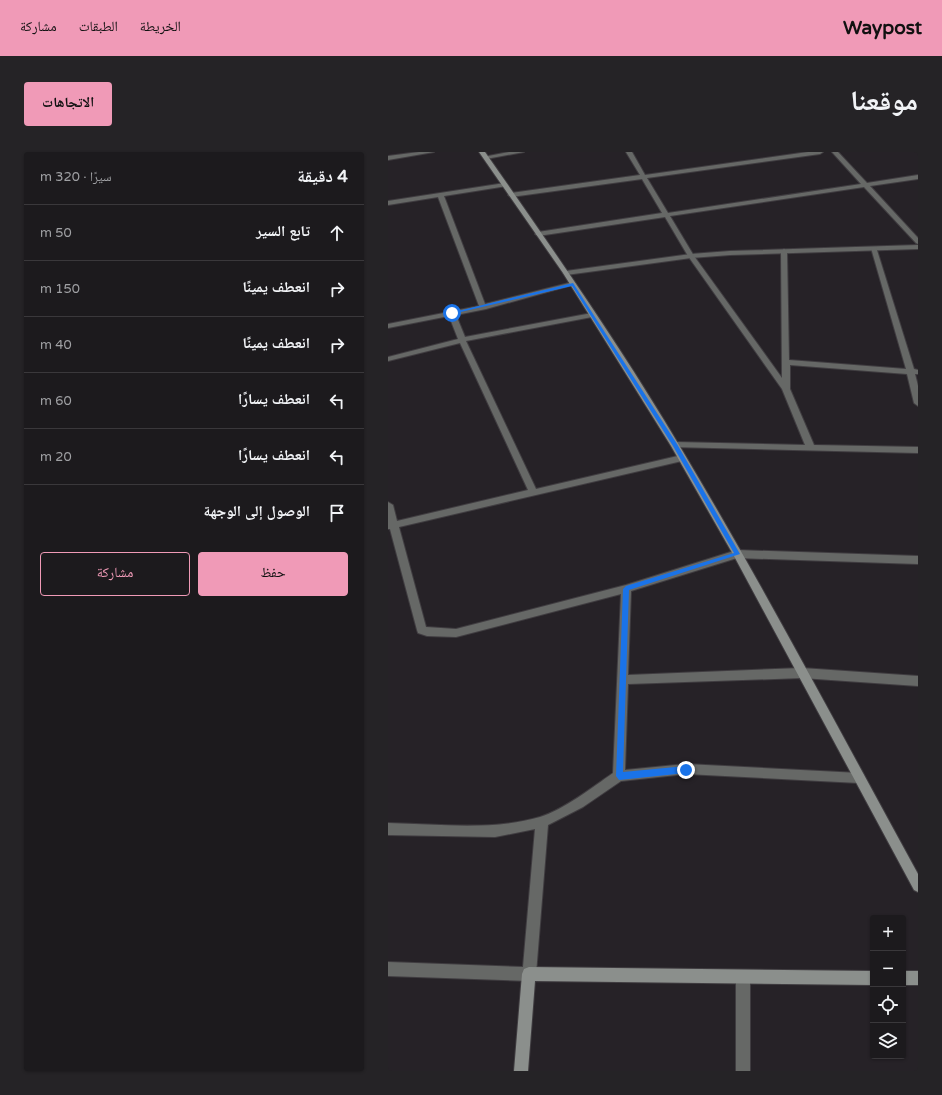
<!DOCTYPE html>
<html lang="ar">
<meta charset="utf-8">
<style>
body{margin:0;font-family:"Varela Round","Noto Naskh Arabic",sans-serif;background:#252326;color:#f1f3f6;direction:rtl}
.controls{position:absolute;right:12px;bottom:12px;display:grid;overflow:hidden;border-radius:4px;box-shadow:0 1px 3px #0004}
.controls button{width:36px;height:36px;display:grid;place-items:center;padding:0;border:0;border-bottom:1px solid #3a383b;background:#1c1a1d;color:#f1f3f6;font:20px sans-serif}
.stop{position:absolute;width:12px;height:12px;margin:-9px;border:3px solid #1a73e8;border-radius:50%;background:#fff}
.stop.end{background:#1a73e8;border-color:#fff;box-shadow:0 1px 4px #0008}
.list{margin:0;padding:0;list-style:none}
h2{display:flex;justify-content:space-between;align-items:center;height:52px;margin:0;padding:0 16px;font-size:17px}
h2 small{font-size:13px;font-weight:400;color:#a0a1a4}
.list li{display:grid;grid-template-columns:26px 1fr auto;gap:12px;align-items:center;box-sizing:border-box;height:56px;padding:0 16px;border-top:1px solid #3a383b}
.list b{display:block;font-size:15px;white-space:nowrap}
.list em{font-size:13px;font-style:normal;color:#a0a1a4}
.actions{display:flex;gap:8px;padding:12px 16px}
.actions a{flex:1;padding:9px 0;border:1px solid #f09ab7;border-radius:4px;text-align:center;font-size:14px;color:#f09ab7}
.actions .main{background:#f09ab7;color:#111}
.icon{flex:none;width:22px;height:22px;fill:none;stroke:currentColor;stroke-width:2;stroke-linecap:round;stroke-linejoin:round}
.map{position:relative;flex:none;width:530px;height:919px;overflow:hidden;direction:ltr;border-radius:4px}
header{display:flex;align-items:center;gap:24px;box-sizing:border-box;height:56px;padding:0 20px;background:#f09ab7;color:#111}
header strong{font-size:19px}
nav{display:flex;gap:22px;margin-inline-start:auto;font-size:14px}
.intro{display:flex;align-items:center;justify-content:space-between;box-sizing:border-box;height:96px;padding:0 24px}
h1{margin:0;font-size:28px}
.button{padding:10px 18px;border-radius:4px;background:#f09ab7;color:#111;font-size:14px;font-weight:700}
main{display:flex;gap:24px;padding:0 24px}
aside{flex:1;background:#1c1a1d;border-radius:4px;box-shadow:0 1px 3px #0004}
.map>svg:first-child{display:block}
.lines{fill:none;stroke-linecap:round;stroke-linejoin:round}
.lane-casing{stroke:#403d41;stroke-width:2}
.street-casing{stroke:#403d41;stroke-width:2}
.secondary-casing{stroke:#403d41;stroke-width:2}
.lane{fill:#666866;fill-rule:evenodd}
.street{fill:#666866;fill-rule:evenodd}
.secondary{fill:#8b8f8c;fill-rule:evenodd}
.route{fill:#1a73e8}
</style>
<header>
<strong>Waypost</strong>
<nav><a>الخريطة</a><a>الطبقات</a><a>مشاركة</a></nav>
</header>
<div class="intro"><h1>موقعنا</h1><a class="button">الاتجاهات</a></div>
<main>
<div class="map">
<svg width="530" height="919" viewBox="0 0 530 919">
<rect width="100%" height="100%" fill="#262227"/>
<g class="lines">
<defs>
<polygon id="lane" points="530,93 530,97 342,103 303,106 178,123 175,121 178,119 303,102 342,99"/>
<g id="street">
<polygon points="31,0 46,0 0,8 0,4"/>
<polygon points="121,0 136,0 98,7 95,5"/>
<polygon points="238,0 244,0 257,23 420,0 435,0 432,2 259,26 280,61 473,32 444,0 450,0 479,31 530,23 530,27 482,34 530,86 530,92 528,91 476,35 282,64 306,104 394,226 393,99 396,97 399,99 401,208 518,217 483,96 488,95 526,217 530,218 530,222 527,222 530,234 530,254 526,251 519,222 402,213 402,237 426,293 530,295 530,301 284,295 284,291 287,290 417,293 394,237 300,104 277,65 150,84 147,82 150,80 274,61 254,27 123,45 120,43 123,41 252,23"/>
<path d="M 117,31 L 119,32 L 119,34 L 56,44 L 97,152 L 185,130 L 188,132 L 98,157 L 68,163 L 77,185 L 204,161 L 208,163 L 204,165 L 78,189 L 148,337 L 294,303 L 298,306 L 294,309 L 11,375 L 38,475 L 68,477 L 238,433 L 349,398 L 530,404 L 530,412 L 349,406 L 243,439 L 240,523 L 414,516 L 530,524 L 530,534 L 414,526 L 240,532 L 237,618 L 298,612 L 471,621 L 475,622 L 477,626 L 475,630 L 471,631 L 298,622 L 233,629 L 195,655 L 160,673 L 148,822 L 146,827 L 141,829 L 0,824 L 0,810 L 135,815 L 147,677 L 107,685 L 0,683 L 0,671 C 50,672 104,679 152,665 C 175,658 205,635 225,621 L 233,442 L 68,485 L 39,484 L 30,481 L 29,478 L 2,377 L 0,377 L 0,350 L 5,353 L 9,369 L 140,338 L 72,191 L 0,209 L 0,205 L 70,187 L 61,164 L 0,176 L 0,172 L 91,154 L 50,45 L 0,53 L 0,49 Z"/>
<polygon points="355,818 360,820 362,825 362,919 348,919 348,825 350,820"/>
</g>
<g id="secondary">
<path d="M 91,0 L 97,0 C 164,96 231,192 291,293 C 375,433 451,578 530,722 L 530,740 L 526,738 L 346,404 L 283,294 L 175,121 Z"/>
<polygon points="141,815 485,819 485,833 147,829 140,919 126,919 134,822 136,817"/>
<rect x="515" y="819" width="15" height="14"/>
</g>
</defs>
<use href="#lane" class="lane-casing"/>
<use href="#street" class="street-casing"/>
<use href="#secondary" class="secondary-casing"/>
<use href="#lane" class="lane"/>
<use href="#street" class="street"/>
<use href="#secondary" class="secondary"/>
</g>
<polygon class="route" points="185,131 289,292 352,402 241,438 235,620 298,614 302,618 298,621 231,628 228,624 235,437 238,434 346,401 285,294 184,134 64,162 62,161"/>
</svg>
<div class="controls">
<button>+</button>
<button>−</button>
<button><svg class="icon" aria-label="locate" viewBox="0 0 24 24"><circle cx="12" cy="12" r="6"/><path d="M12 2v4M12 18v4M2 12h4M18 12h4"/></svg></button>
<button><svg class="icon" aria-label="layers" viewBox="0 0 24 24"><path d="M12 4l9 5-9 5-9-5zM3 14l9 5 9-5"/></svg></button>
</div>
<div class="stop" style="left:64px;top:161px"></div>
<div class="stop end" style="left:298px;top:618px"></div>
</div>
<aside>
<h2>4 دقيقة<small>سيرًا · 320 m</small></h2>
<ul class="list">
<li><svg class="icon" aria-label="ahead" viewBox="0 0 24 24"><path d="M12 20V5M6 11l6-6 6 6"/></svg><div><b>تابع السير</b></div><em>50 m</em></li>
<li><svg class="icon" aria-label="right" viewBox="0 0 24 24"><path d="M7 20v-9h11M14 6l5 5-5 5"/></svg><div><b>انعطف يمينًا</b></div><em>150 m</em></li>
<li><svg class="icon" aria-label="right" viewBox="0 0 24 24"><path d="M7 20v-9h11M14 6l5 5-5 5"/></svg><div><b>انعطف يمينًا</b></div><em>40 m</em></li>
<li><svg class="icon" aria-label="left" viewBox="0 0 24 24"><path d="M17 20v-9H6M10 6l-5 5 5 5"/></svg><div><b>انعطف يسارًا</b></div><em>60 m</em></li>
<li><svg class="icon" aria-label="left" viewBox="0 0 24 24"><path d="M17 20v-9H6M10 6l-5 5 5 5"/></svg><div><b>انعطف يسارًا</b></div><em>20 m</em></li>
<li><svg class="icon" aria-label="arrive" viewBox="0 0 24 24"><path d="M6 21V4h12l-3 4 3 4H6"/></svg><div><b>الوصول إلى الوجهة</b></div></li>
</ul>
<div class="actions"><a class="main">حفظ</a><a>مشاركة</a></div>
</aside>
</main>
